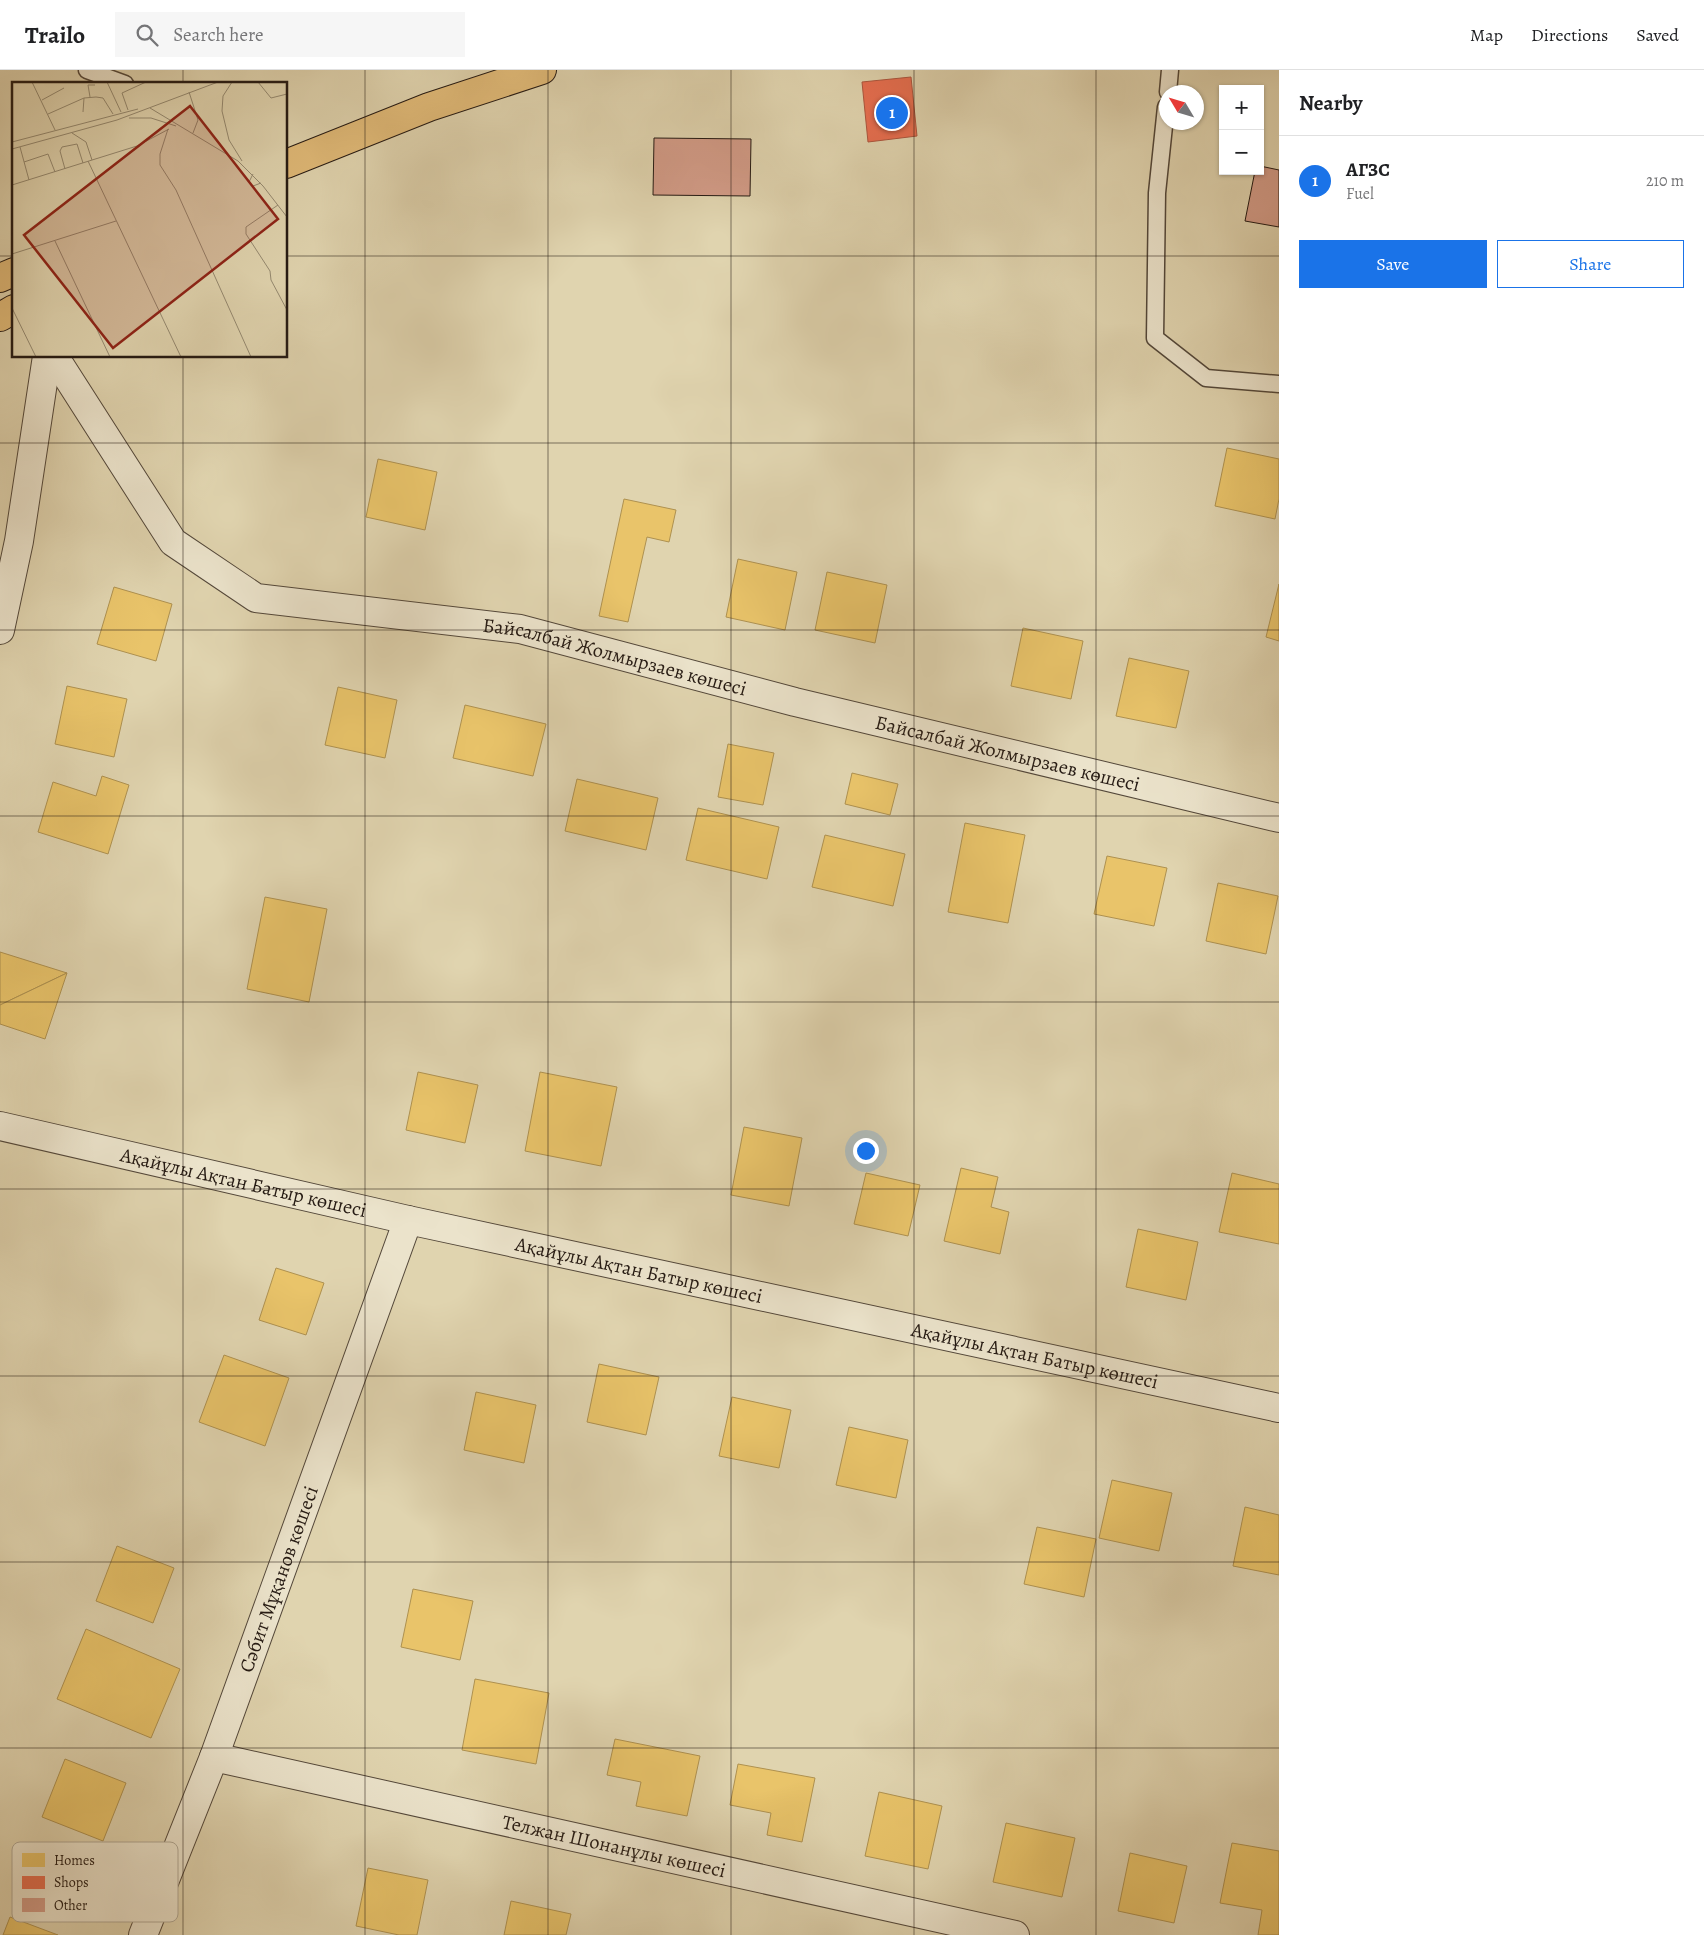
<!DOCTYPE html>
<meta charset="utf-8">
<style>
body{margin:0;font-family:Alegreya,serif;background:#f6f6f6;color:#202124}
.controls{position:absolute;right:15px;top:15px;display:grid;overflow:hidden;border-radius:0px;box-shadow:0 1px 4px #0004}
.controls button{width:45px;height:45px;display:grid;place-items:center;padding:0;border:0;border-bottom:1px solid #e0e0e0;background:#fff;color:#202124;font:25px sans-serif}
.compass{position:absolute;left:1159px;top:15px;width:45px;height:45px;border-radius:50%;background:#fff;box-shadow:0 1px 4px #0004;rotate:308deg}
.you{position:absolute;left:865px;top:1080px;width:18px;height:18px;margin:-12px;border:4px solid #fff;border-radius:50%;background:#1a73e8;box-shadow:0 0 0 8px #1a73e833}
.badge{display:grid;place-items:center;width:32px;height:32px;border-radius:50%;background:#1a73e8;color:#fff;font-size:16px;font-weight:700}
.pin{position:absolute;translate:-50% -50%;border:2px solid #fff;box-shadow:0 1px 5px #0006}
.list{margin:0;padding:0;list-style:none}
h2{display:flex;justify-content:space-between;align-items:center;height:65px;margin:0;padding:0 20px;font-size:21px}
h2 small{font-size:16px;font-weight:400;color:#757577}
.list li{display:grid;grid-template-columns:32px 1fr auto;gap:15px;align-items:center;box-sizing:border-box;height:90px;padding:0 20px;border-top:1px solid #e0e0e0}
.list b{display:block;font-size:19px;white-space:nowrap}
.list p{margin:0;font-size:16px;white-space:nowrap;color:#757577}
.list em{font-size:16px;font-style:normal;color:#757577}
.actions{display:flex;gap:10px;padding:15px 20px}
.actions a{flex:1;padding:11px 0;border:1px solid #1a73e8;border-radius:0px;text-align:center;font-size:18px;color:#1a73e8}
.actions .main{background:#1a73e8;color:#fff}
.icon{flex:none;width:28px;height:28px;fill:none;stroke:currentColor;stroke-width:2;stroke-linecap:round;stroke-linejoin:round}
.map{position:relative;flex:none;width:1279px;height:1865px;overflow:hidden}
header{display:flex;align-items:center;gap:30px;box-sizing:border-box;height:70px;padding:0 25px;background:#fff;border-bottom:1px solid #e0e0e0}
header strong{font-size:24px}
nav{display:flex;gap:28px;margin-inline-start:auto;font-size:18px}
.search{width:350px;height:45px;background:#f6f6f6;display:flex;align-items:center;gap:12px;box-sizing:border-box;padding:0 18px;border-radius:0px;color:#757577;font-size:19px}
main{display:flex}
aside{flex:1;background:#fff}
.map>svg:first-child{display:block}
.homes{fill:#e9c46a;stroke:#ae9150}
.shops{fill:#e76f51;stroke:#ad563e}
.building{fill:#d29b87;stroke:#251a13}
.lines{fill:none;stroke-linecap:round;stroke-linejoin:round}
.service-casing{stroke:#54483a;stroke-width:19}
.minor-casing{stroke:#54483a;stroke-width:30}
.primary-casing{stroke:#251a13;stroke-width:30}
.service{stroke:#ebe3cb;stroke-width:16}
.minor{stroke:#ebe3cb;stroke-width:28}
.primary{stroke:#e0ba78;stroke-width:28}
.grid{fill:none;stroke:#251a13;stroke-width:1;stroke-opacity:0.55}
.labels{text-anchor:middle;stroke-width:5;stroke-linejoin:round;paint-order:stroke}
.street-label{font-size:20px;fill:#251a13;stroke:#ebe3cb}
.inset-road{fill:none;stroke:#958a71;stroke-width:1}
.view{fill:#8f2418;fill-opacity:0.15;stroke:#8f2418;stroke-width:2.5}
.inset-edge{fill:none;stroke:#251a13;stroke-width:2.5}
.key{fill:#ebe3cb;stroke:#b0a794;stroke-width:1}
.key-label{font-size:14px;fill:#251a13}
</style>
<header>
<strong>Trailo</strong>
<div class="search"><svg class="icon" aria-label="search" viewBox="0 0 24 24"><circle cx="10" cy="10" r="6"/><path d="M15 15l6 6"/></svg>Search here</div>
<nav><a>Map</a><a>Directions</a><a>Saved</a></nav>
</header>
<main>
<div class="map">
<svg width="1279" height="1865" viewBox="0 0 1279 1865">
<rect width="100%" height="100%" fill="#e0d4af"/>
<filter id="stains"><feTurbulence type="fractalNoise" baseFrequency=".004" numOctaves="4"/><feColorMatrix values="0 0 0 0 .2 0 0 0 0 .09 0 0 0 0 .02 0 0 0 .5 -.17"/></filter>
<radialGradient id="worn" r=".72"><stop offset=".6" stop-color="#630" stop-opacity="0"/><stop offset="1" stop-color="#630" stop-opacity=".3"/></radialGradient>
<g class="homes">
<polygon points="1227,378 1279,389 1279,429 1275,449 1215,436"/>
<polygon points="378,389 437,402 425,460 366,447"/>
<polygon points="624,429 676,440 669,472 647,467 628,552 599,546"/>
<polygon points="738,489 797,502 785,560 726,547"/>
<polygon points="827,502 887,515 875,573 815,560"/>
<polygon points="1279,514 1279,571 1266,567"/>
<polygon points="114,517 172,534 156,591 97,574"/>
<polygon points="1023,558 1083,571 1071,629 1011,616"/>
<polygon points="1129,588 1189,601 1176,658 1116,646"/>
<polygon points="67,616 127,629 114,687 55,674"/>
<polygon points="338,617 397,630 385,688 325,675"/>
<polygon points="465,635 546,654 533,706 453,688"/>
<polygon points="728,674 774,683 763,735 718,727"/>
<polygon points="852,703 898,714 890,745 845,734"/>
<polygon points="102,706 129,715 108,784 38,762 53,712 96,726"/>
<polygon points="577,709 658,728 646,780 565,761"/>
<polygon points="698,738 779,757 767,809 686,790"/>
<polygon points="965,753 1025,765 1008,853 948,842"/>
<polygon points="825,765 905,784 893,836 812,817"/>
<polygon points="1107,786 1167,798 1154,856 1094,844"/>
<polygon points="1218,813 1278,826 1266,884 1206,871"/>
<polygon points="265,827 327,839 309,932 247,919"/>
<polygon points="0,882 67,903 0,935"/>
<polygon points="67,903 45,969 0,954 0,935"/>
<polygon points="418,1002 478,1015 465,1073 406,1060"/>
<polygon points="540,1002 617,1017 601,1096 525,1081"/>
<polygon points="744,1057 802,1068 789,1136 731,1125"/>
<polygon points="961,1098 998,1107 991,1137 1009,1142 1000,1184 944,1171"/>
<polygon points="866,1103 920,1115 908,1166 854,1154"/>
<polygon points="1232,1103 1279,1114 1279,1174 1219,1162"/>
<polygon points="1138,1159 1198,1172 1186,1230 1126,1217"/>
<polygon points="276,1198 324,1213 306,1265 259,1250"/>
<polygon points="224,1285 289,1308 265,1376 199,1352"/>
<polygon points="599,1294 659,1307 646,1365 587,1352"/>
<polygon points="476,1322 536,1335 524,1393 464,1380"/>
<polygon points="732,1327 791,1340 779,1398 719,1386"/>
<polygon points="849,1357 908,1370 896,1428 836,1415"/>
<polygon points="1112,1410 1172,1423 1159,1481 1099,1468"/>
<polygon points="1245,1437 1279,1445 1279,1505 1233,1496"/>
<polygon points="1037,1457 1096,1469 1084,1527 1024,1514"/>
<polygon points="117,1476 174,1498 153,1553 96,1531"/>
<polygon points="413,1519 473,1531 460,1590 401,1577"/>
<polygon points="86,1559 180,1599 151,1668 57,1629"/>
<polygon points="475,1609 549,1623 536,1694 462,1680"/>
<polygon points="615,1669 700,1686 687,1746 636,1736 641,1712 607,1705"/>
<polygon points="65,1689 126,1713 103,1771 42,1747"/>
<polygon points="738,1694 815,1708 802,1772 767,1765 771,1743 730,1735"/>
<polygon points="879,1722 942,1736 928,1799 865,1786"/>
<polygon points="1006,1753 1075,1768 1062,1827 993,1812"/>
<polygon points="1232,1773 1279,1781 1279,1865 1258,1865 1262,1840 1220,1833"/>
<polygon points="1130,1783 1187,1796 1174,1853 1118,1841"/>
<polygon points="368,1798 428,1810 417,1865 399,1865 356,1856"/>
<polygon points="511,1831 571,1844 566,1865 504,1865"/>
<polygon points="10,1847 58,1865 3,1865"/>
</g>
<polygon class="shops" points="911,7 917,66 868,72 862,12"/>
<g class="building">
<polygon points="654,68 751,69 750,126 653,125"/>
<polygon points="1260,96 1279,100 1279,157 1245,151 1255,101 1260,101"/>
</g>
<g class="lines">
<defs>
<g id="service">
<polyline points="87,0 125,14"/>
<polyline points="1168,22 1170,0"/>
<polyline points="1166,37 1157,123 1155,268 1206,308 1279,314"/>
</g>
<g id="minor">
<path id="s1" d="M 54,286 L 173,472 L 256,528 L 520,559 L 795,632 L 1279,748"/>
<polyline points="0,560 19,471 47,286"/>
<path id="s2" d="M 0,1056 L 408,1150 L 1279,1338"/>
<path id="s3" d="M 214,1687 L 1015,1865"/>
<path id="s4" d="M 143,1865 L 214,1687 L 408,1150"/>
</g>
<g id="primary">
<polyline points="286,94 429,37 542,0"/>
<polyline points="0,208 14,202"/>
<polyline points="0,247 14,239"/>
</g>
</defs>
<use href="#service" class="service-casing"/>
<use href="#minor" class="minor-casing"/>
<use href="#primary" class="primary-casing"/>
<use href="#service" class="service"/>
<use href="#minor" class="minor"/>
<use href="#primary" class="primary"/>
</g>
<path class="grid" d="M 183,0 L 183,14M 365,0 L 365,1865M 548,0 L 548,1865M 731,0 L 731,1865M 914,0 L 914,1865M 1096,0 L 1096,1865M 0,186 L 14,186M 286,186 L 1279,186M 183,286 L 183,1865M 0,373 L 1279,373M 0,560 L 1279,560M 0,746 L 1279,746M 0,932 L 1279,932M 0,1119 L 1279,1119M 0,1306 L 1279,1306M 0,1492 L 1279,1492M 0,1678 L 1279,1678"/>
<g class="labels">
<g class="street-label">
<text dy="7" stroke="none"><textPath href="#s1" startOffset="685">Байсалбай Жолмырзаев көшесі</textPath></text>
<text dy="7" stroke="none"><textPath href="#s1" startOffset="1090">Байсалбай Жолмырзаев көшесі</textPath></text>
<text dy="7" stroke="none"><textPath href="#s2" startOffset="250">Ақайұлы Ақтан Батыр көшесі</textPath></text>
<text dy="7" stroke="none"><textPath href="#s2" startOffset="655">Ақайұлы Ақтан Батыр көшесі</textPath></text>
<text dy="7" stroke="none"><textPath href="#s2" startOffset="1060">Ақайұлы Ақтан Батыр көшесі</textPath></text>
<text dy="7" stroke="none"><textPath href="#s4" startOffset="381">Сәбит Мұқанов көшесі</textPath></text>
<text dy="7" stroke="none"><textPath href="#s3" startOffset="410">Телжан Шонанұлы көшесі</textPath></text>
</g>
</g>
<g transform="translate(12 12)">
<rect width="275" height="275" fill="#e0d4af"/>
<path class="inset-road" d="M 20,0 L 43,48M 95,0 L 109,30M 220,0 L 211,14 L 210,29 L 217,58 L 230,79M 246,0 L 259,16 L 275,12M 177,10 L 186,38 L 181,51M 78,15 L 76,3 L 83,3M 30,18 L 52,6M 138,26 L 226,79 L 251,104 L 275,135M 116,28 L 110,11 L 134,0M 71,30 L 72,16 L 84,15 L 91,16 L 101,32M 36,32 L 72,16M 117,36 L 139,36 L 164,44M 156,47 L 148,72 L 148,83 L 164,108 L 239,275M 60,51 L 74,60 L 80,78M 0,60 L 126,27M 8,65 L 17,98M 0,67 L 105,38 L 206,0M 76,79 L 169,275M 12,80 L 36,72 L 43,90M 53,87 L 48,69 L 50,65 L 65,62 L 71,81M 241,92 L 237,100 L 241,104 L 249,101M 0,103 L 125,64 L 157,47M 266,123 L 234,145 L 234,152 L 258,189 L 259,198 L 275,228M 43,159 L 98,275M 0,172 L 104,139M 0,226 L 24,275"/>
<path class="view" d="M 178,24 L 266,137 L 101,266 L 12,153 Z"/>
<rect width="275" height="275" class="inset-edge"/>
</g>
<rect x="12" y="1772" width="166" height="80" rx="8" class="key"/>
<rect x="22" y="1783" width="23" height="14" fill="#e9c46a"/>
<rect x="22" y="1806" width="23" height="13" fill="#e76f51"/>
<rect x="22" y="1828" width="23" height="14" fill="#d29b87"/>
<g class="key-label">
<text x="54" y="1795">Homes</text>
<text x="54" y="1817">Shops</text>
<text x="54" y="1840">Other</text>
</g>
<rect width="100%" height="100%" filter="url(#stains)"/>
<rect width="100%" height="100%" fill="url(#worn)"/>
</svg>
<div class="controls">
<button>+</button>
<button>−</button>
</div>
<svg class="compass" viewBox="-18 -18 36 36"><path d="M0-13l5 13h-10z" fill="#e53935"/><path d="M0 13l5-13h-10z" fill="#757577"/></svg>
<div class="you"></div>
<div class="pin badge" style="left:892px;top:43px">1</div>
</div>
<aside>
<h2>Nearby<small></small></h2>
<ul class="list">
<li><span class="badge">1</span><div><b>АГЗС</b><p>Fuel</p></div><em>210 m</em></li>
</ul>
<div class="actions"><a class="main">Save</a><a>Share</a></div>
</aside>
</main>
